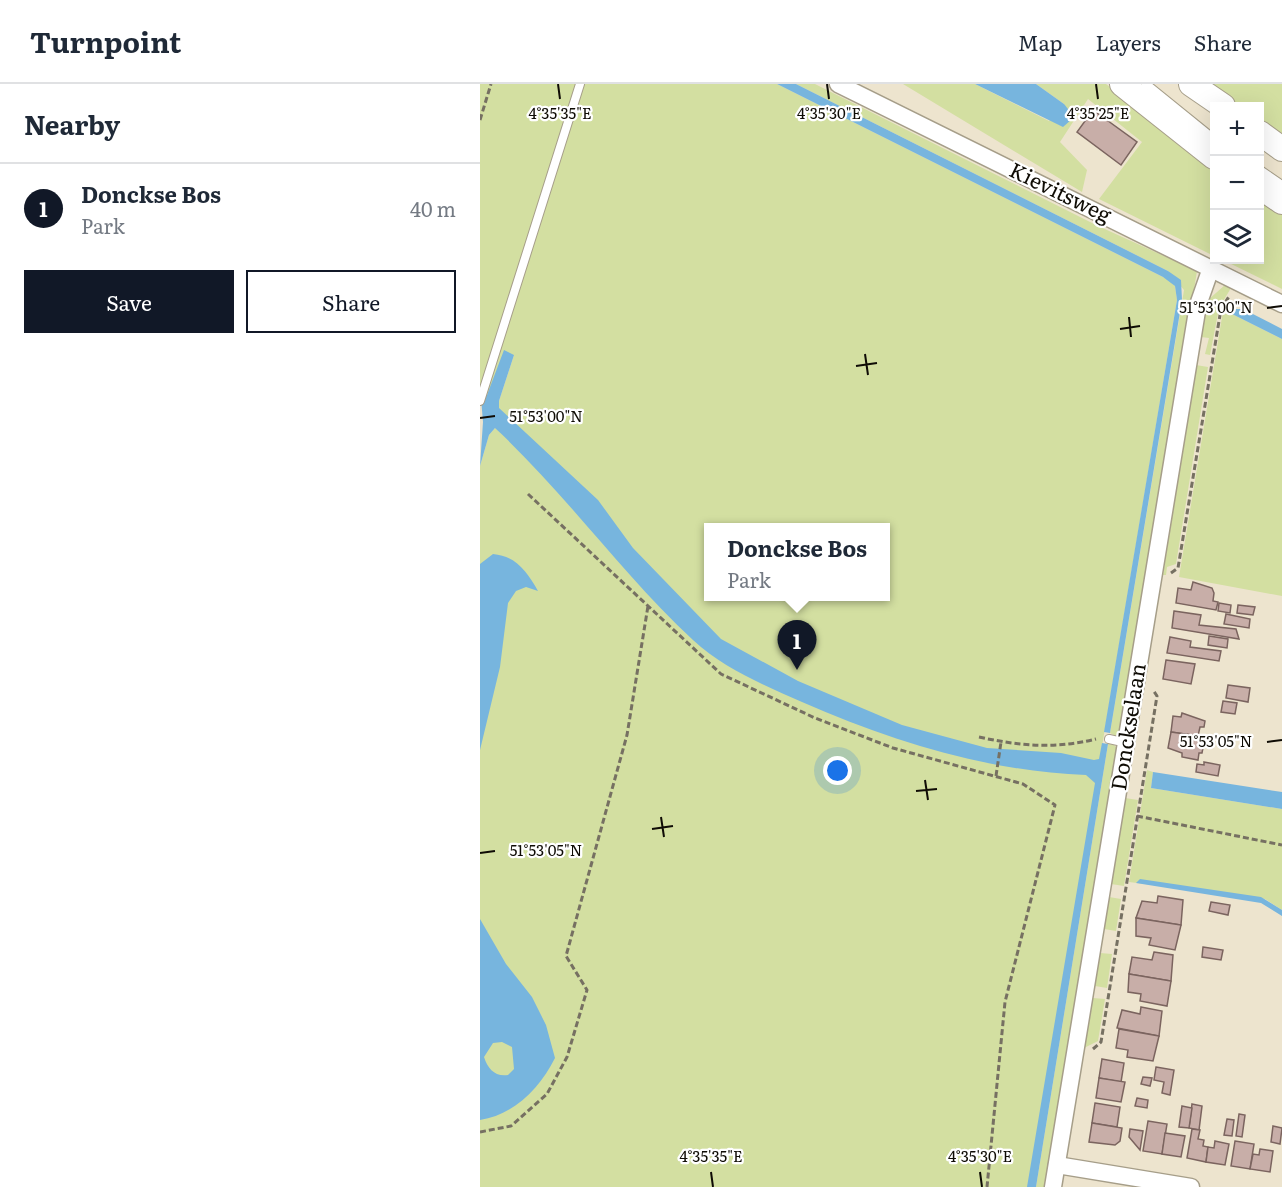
<!DOCTYPE html>
<meta charset="utf-8">
<style>
body{margin:0;font-family:Literata,serif;background:#f6f6f7;color:#1f2937}
.controls{position:absolute;right:18px;top:18px;display:grid;overflow:hidden;border-radius:0px;box-shadow:0 6px 24px #0002}
.controls button{width:54px;height:54px;display:grid;place-items:center;padding:0;border:0;border-bottom:2px solid #e0e1e3;background:#fff;color:#1f2937;font:30px sans-serif}
.you{position:absolute;left:358px;top:687px;width:21px;height:21px;margin:-15px;border:4px solid #fff;border-radius:50%;background:#1a73e8;box-shadow:0 0 0 9px #1a73e833}
.badge{display:grid;place-items:center;width:39px;height:39px;border-radius:50%;background:#111827;color:#fff;font-size:20px;font-weight:700}
.pin{position:absolute;translate:-50% -50px;filter:drop-shadow(0 2px 3px #0008)}
.pin::after{content:'';position:absolute;top:32px;width:21px;height:18px;background:inherit;clip-path:polygon(0 0,100% 0,50% 100%)}
.popup{position:absolute;left:224px;top:439px;width:186px;height:78px;box-sizing:border-box;display:grid;place-content:center;border-radius:0px;background:#fff;filter:drop-shadow(0 2px 4px #0005);font-size:20px;white-space:nowrap;color:#747a83}
.popup b{font-size:22px;color:#1f2937}
.popup::after{content:'';position:absolute;left:50%;top:100%;margin-left:-12px;border:12px solid transparent;border-top-color:#fff}
.list{margin:0;padding:0;list-style:none}
h2{display:flex;justify-content:space-between;align-items:center;height:78px;margin:0;padding:0 24px;font-size:26px}
h2 small{font-size:20px;font-weight:400;color:#747a83}
.list li{display:grid;grid-template-columns:39px 1fr auto;gap:18px;align-items:center;box-sizing:border-box;height:90px;padding:0 24px;border-top:2px solid #e0e1e3}
.list b{display:block;font-size:22px;white-space:nowrap}
.list p{margin:0;font-size:20px;white-space:nowrap;color:#747a83}
.list em{font-size:20px;font-style:normal;color:#747a83}
.actions{display:flex;gap:12px;padding:18px 24px}
.actions a{flex:1;padding:14px 0;border:2px solid #111827;border-radius:0px;text-align:center;font-size:21px;color:#111827}
.actions .main{background:#111827;color:#fff}
.icon{flex:none;width:33px;height:33px;fill:none;stroke:currentColor;stroke-width:2;stroke-linecap:round;stroke-linejoin:round}
.map{position:relative;flex:none;width:802px;height:1103px;overflow:hidden}
header{display:flex;align-items:center;gap:36px;box-sizing:border-box;height:84px;padding:0 30px;background:#fff;border-bottom:2px solid #e0e1e3}
header strong{font-size:28px}
nav{display:flex;gap:33px;margin-inline-start:auto;font-size:21px}
main{display:flex}
aside{flex:1;background:#fff}
.map>svg:first-child{display:block}
.green{fill:#d3dfa1;fill-rule:evenodd}
.water{fill:#77b5de;fill-rule:evenodd}
.building{fill:#c8aea8;stroke:#7b645f;stroke-width:1.5}
.lines{fill:none;stroke-linecap:round;stroke-linejoin:round}
.lane-casing{stroke:#a69e89;stroke-width:10}
.street-casing{stroke:#a69e89;stroke-width:19}
.secondary-casing{stroke:#a69e89;stroke-width:26}
.path{stroke:#767062;stroke-width:3;stroke-dasharray:6 3;stroke-linecap:butt}
.lane{stroke:#fff;stroke-width:8}
.street{stroke:#fff;stroke-width:16}
.secondary{stroke:#fff;stroke-width:24}
.ticks{fill:none;stroke:#0f0c05;stroke-width:2}
.labels{text-anchor:middle;stroke-width:4.5;stroke-linejoin:round;paint-order:stroke}
.street-label{font-size:21px;fill:#0f0c05;stroke:#fff}
.ticks-label{font-size:15px;text-anchor:middle;fill:#0f0c05;stroke:#fff;stroke-width:4.5;stroke-linejoin:round;paint-order:stroke}
</style>
<header>
<strong>Turnpoint</strong>
<nav><a>Map</a><a>Layers</a><a>Share</a></nav>
</header>
<main>
<aside>
<h2>Nearby<small></small></h2>
<ul class="list">
<li><span class="badge">1</span><div><b>Donckse Bos</b><p>Park</p></div><em>40 m</em></li>
</ul>
<div class="actions"><a class="main">Save</a><a>Share</a></div>
</aside>
<div class="map">
<svg width="802" height="1103" viewBox="0 0 802 1103">
<rect width="100%" height="100%" fill="#ede4ce"/>
<g class="green">
<path d="M 0,0 L 297,0 L 691,197 L 695,202 L 697,216 L 548,1103 L 0,1103 L 0,382 L 9,351 L 15,344 L 19,317 L 34,271 L 7,311 L 0,302 ZM 228,444 L 406,444 L 406,512 L 228,512 Z"/>
<polygon points="316,0 335,0 616,141 717,187 686,380 675,426 676,439 641,649 636,652 630,649 704,206 688,187"/>
<polygon points="423,0 495,0 569,37 584,20 556,0 626,0 734,82 734,172 619,115 662,58 608,15 580,58 607,86 602,108"/>
<polygon points="728,0 802,0 802,53 780,38 780,22 758,22"/>
<polygon points="780,113 802,129 802,205 743,176 780,176"/>
<polygon points="745,201 751,204 739,224 730,271 725,270 729,254 721,253 728,216"/>
<polygon points="747,220 753,225 752,230 802,255 802,512 699,493 743,227"/>
<polygon points="716,281 728,283 696,480 687,483 686,491 683,491"/>
<polygon points="628,660 634,661 639,666 565,1103 556,1103"/>
<polygon points="667,686 673,688 671,704 802,725 802,826 785,815 649,798"/>
<polygon points="645,714 658,716 644,802 631,800"/>
<polygon points="629,813 641,815 636,847 624,845"/>
<polygon points="620,869 632,870 627,904 615,902"/>
<polygon points="613,914 625,915 618,957 604,964"/>
</g>
<g class="water">
<polygon points="297,0 316,0 688,187 701,196 702,216 630,649 624,648 697,216 695,202 683,193"/>
<polygon points="495,0 556,0 584,20 592,30 591,36 583,43"/>
<polygon points="753,225 763,225 802,245 802,255 752,230"/>
<path d="M 24,266 L 34,271 L 19,317 L 19,324 L 118,416 L 153,464 L 241,555 L 318,597 L 422,641 L 507,664 L 581,669 L 614,676 L 619,675 L 622,659 L 628,660 L 556,1103 L 547,1103 L 615,699 L 606,691 C 506,687 414,658 322,618 C 284,601 244,585 213,556 C 142,490 86,410 15,344 L 9,351 L 0,382 L 3,338 L 0,302 L 7,311 Z"/>
<path d="M 13,470 C 36,472 47,488 58,507 L 46,503 L 36,507 L 28,519 L 20,583 L 0,666 L 0,480 Z"/>
<polygon points="673,688 802,708 802,725 671,704"/>
<polygon points="660,795 781,813 802,826 802,832 781,819 656,799"/>
<path d="M 0,835 L 26,880 L 52,913 L 66,941 L 75,974 C 60,1004 34,1031 0,1036 ZM 22,958 L 32,963 L 34,985 L 28,991 C 15,993 8,985 4,973 L 13,959 Z"/>
</g>
<g class="building">
<polygon points="613,26 657,58 641,81 597,48"/>
<polygon points="713,498 732,504 734,509 733,517 738,518 736,526 696,519 698,504 711,506"/>
<polygon points="739,519 751,521 750,529 738,527"/>
<polygon points="758,521 775,523 773,531 757,529"/>
<polygon points="694,527 721,531 719,541 756,545 759,555 692,544"/>
<polygon points="746,530 770,535 769,544 744,540"/>
<polygon points="729,552 748,555 747,564 728,561"/>
<polygon points="690,553 711,557 710,563 741,567 739,577 687,569"/>
<polygon points="686,576 715,580 711,600 683,595"/>
<polygon points="748,601 770,604 768,618 746,614"/>
<polygon points="743,617 757,619 755,630 741,628"/>
<polygon points="702,629 725,637 724,643 720,643 718,652 691,648 693,632 701,633"/>
<polygon points="691,648 725,653 722,669 719,669 718,676 702,673 702,669 688,664"/>
<polygon points="724,678 740,681 738,692 716,688 717,680 724,681"/>
<polygon points="678,812 703,816 701,841 656,834 662,817 677,819"/>
<polygon points="731,818 750,821 748,831 729,827"/>
<polygon points="656,834 701,841 695,866 669,861 671,854 656,852"/>
<polygon points="723,863 743,866 741,876 722,873"/>
<polygon points="674,868 693,871 691,897 649,890 652,873 672,876"/>
<polygon points="649,890 691,897 687,922 660,917 661,910 648,908"/>
<polygon points="661,923 682,927 679,952 637,944 642,926 660,930"/>
<polygon points="639,945 679,952 673,977 647,973 648,966 636,964"/>
<polygon points="622,975 644,979 641,998 619,994"/>
<polygon points="676,983 694,986 690,1011 682,1009 684,998 674,996"/>
<polygon points="663,993 672,994 670,1002 661,1000"/>
<polygon points="619,994 645,998 641,1018 616,1014"/>
<polygon points="657,1014 668,1016 667,1024 655,1022"/>
<polygon points="615,1019 640,1023 637,1043 612,1039"/>
<polygon points="712,1020 722,1022 719,1046 709,1044"/>
<polygon points="702,1022 712,1024 709,1044 699,1043"/>
<polygon points="759,1030 765,1031 762,1053 756,1052"/>
<polygon points="747,1035 754,1036 752,1052 744,1051"/>
<polygon points="668,1037 687,1040 682,1070 663,1067"/>
<polygon points="612,1039 642,1044 640,1057 635,1061 609,1058"/>
<polygon points="793,1042 802,1044 800,1060 791,1058"/>
<polygon points="650,1045 663,1047 660,1066 649,1053"/>
<polygon points="712,1045 720,1046 718,1055 724,1056 723,1062 728,1063 726,1078 707,1074"/>
<polygon points="685,1049 705,1052 701,1073 682,1070"/>
<polygon points="735,1057 749,1060 745,1081 726,1078 728,1063 734,1064"/>
<polygon points="755,1057 774,1060 770,1085 751,1082"/>
<polygon points="780,1065 793,1067 790,1088 770,1085 773,1070 779,1071"/>
</g>
<g class="lines">
<defs>
<g id="lane">
<polyline points="666,0 734,55"/>
<polyline points="780,86 802,101"/>
<polyline points="0,317 100,0"/>
<polyline points="629,655 647,659"/>
</g>
<g id="street">
<polyline points="358,0 802,220"/>
<polyline points="577,1081 711,1103"/>
<polyline points="573,1103 718,221 731,184"/>
</g>
<g id="secondary">
<polyline points="642,0 734,73"/>
<polyline points="711,0 743,22"/>
<polyline points="780,49 802,65"/>
<polyline points="780,103 802,118"/>
</g>
</defs>
<use href="#lane" class="lane-casing"/>
<use href="#street" class="street-casing"/>
<use href="#secondary" class="secondary-casing"/>
<g class="path">
<polyline points="0,36 11,0"/>
<polyline points="48,410 241,590 335,634 413,664 543,700 575,721 525,918 507,1103"/>
<polyline points="691,489 698,484 741,225 750,211"/>
<path d="M 499,653 C 539,662 577,665 616,655"/>
<polyline points="516,692 521,658"/>
<polyline points="657,732 802,761"/>
<polyline points="613,965 621,958 677,612 673,606"/>
<polyline points="0,1048 31,1042 67,1010 87,973 107,906 86,872 147,651 168,522"/>
</g>
<use href="#lane" class="lane"/>
<use href="#street" class="street"/>
<use href="#secondary" class="secondary"/>
</g>
<path class="ticks" d="M 78,0 L 80,15M 347,0 L 349,15M 616,0 L 618,15M 787,224 L 802,222M 649,233 L 651,253M 640,245 L 660,242M 385,270 L 388,291M 376,282 L 397,279M 0,334 L 15,332M 787,658 L 802,656M 445,696 L 448,716M 436,707 L 457,705M 181,733 L 184,753M 172,745 L 193,742M 0,769 L 15,767M 231,1088 L 233,1103M 500,1088 L 502,1103"/>
<g class="labels">
<g class="street-label">
<text transform="translate(580 109) rotate(26)" y="7">Kievitsweg</text>
<text transform="translate(649 643) rotate(-81)" y="7">Donckselaan</text>
</g>
</g>
<g class="ticks-label">
<text x="80" y="35">4°35'35"E</text>
<text x="349" y="35">4°35'30"E</text>
<text x="618" y="35">4°35'25"E</text>
<text x="736" y="229">51°53'00"N</text>
<text x="66" y="338">51°53'00"N</text>
<text x="736" y="663">51°53'05"N</text>
<text x="66" y="772">51°53'05"N</text>
<text x="231" y="1078">4°35'35"E</text>
<text x="500" y="1078">4°35'30"E</text>
</g>
</svg>
<div class="controls">
<button>+</button>
<button>−</button>
<button><svg class="icon" aria-label="layers" viewBox="0 0 24 24"><path d="M12 4l9 5-9 5-9-5zM3 14l9 5 9-5"/></svg></button>
</div>
<div class="you"></div>
<div class="pin badge" style="left:317px;top:586px">1</div>
<div class="popup"><b>Donckse Bos</b>Park</div>
</div>
</main>
